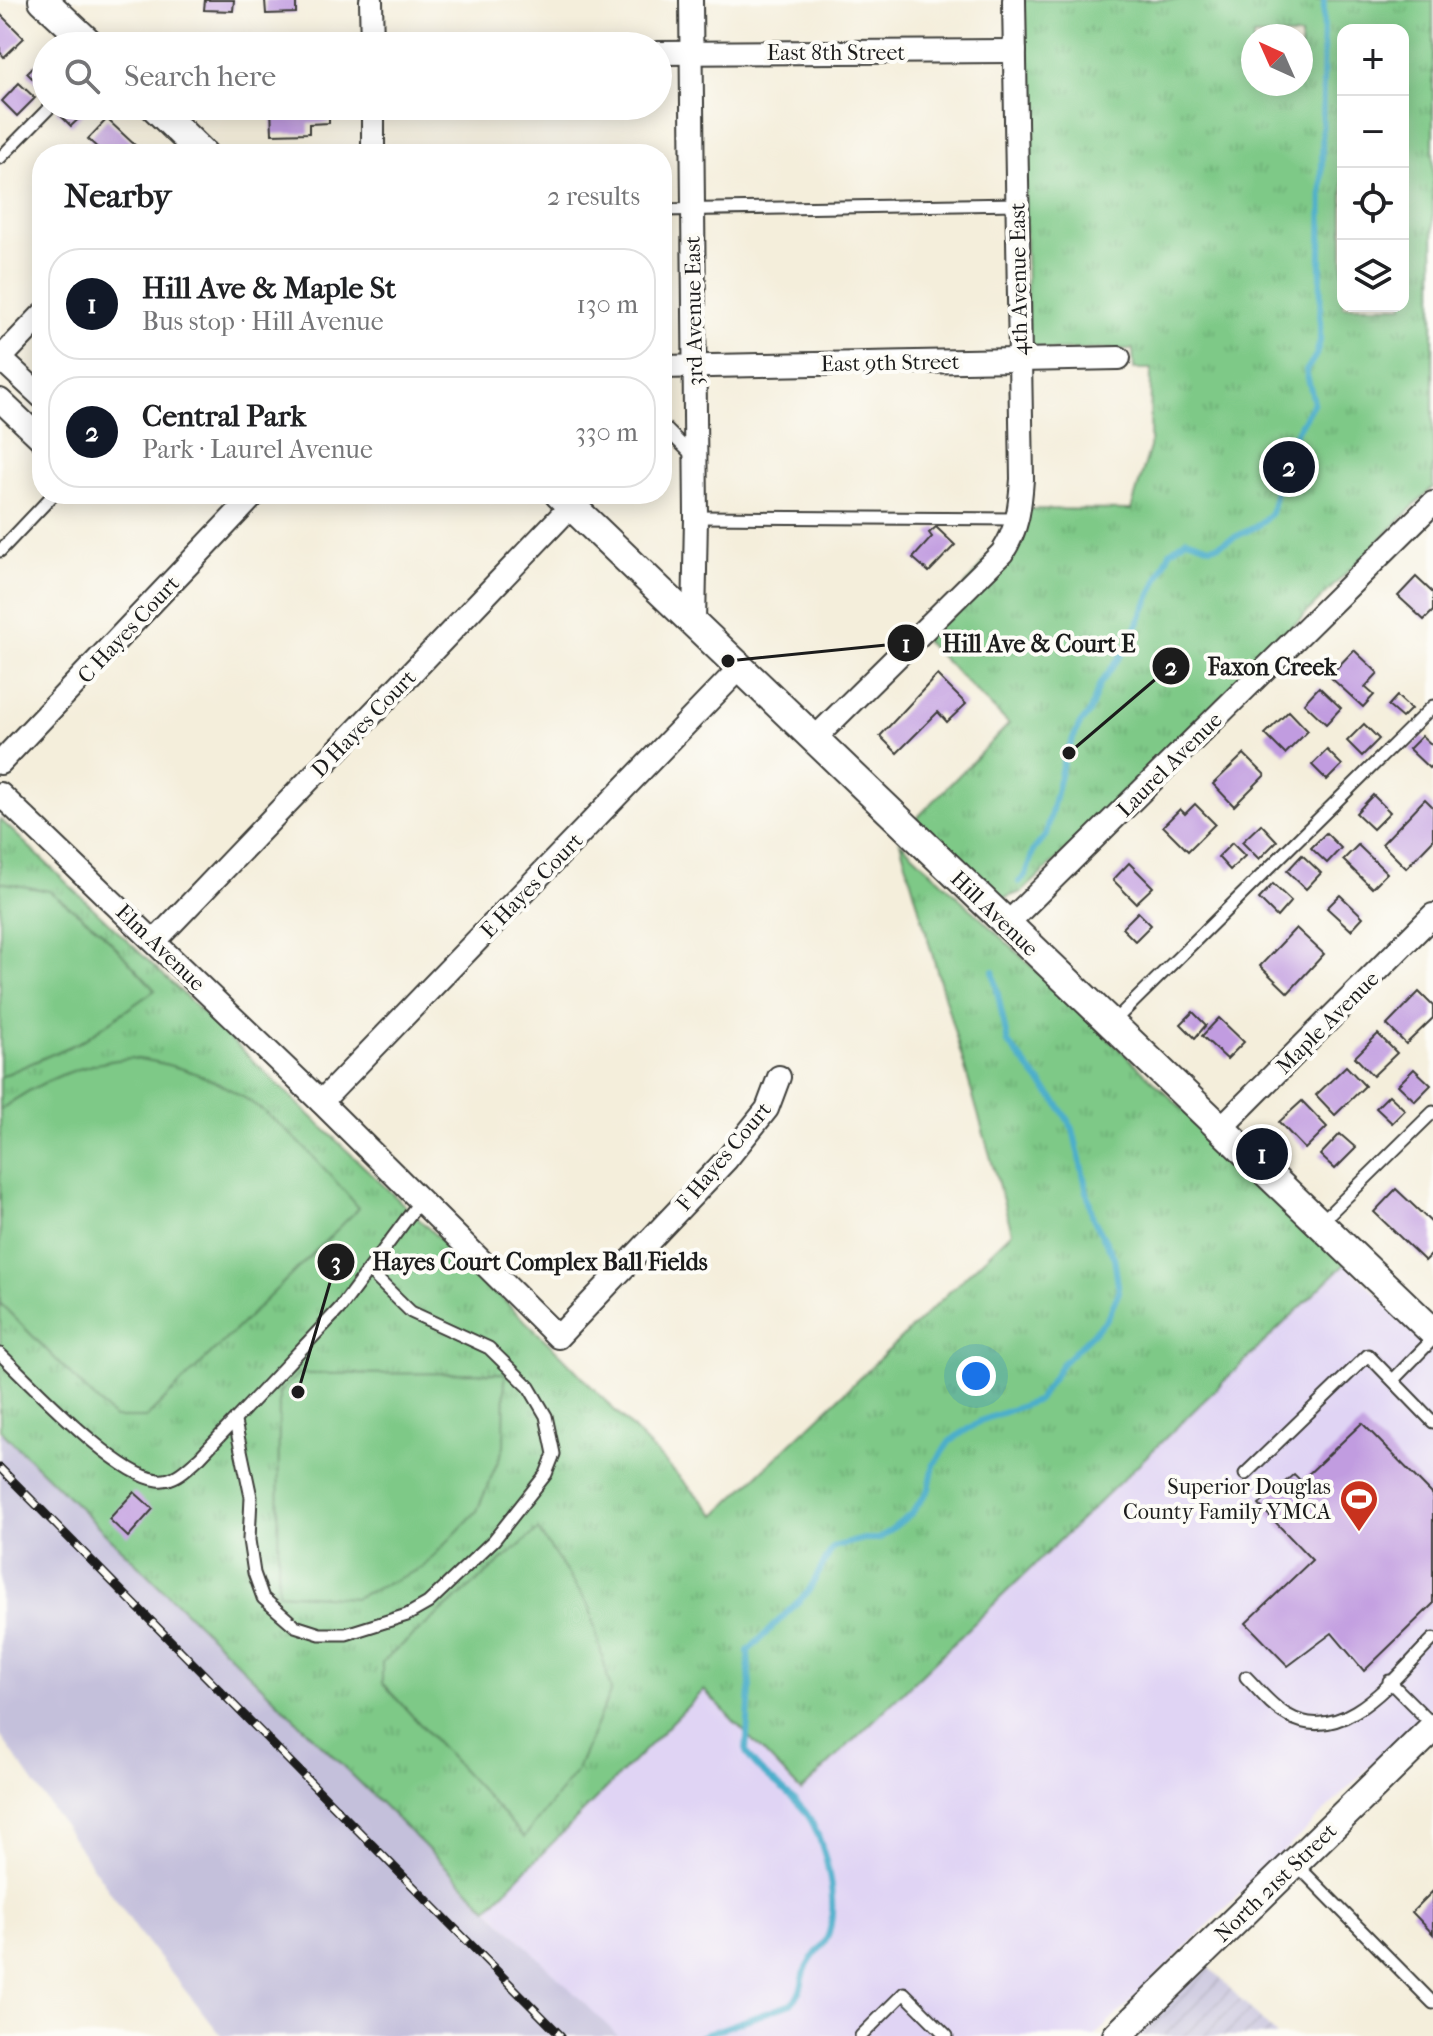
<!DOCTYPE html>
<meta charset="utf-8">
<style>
body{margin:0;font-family:"IM FELL French Canon",serif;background:#f6f6f6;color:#202124}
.controls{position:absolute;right:24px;top:24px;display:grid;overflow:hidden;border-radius:16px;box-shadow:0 4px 20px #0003}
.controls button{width:72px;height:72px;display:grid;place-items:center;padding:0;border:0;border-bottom:2px solid #e0e0e0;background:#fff;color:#202124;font:40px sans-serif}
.compass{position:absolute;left:1241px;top:24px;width:72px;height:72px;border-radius:50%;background:#fff;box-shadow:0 4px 20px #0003;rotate:315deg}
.you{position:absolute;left:976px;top:1376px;width:28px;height:28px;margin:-20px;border:6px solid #fff;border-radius:50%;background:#1a73e8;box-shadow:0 0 0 12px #1a73e833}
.badge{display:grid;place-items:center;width:52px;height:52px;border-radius:50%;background:#111827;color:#fff;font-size:26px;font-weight:700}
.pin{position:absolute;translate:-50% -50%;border:4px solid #fff;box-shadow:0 2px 8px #0006}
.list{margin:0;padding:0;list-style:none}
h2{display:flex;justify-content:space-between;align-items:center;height:104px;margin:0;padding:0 32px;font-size:34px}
h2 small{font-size:26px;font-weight:400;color:#757577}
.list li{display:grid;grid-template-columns:52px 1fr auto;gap:24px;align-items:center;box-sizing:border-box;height:112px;margin:0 16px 16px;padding:0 16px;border:2px solid #e0e0e0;border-radius:32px}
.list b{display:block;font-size:30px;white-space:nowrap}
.list p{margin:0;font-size:26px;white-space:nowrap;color:#757577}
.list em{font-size:26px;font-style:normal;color:#757577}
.icon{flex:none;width:44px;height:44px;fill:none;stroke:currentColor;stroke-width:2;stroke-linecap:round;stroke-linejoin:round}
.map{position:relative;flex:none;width:1433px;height:2036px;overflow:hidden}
.search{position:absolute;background:#fff;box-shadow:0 4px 20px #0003;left:32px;top:32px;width:640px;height:88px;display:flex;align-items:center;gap:20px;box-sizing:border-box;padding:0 28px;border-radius:44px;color:#757577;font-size:30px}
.panel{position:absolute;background:#fff;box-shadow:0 4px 20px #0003;left:32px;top:144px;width:640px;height:360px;border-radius:32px}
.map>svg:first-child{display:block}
.built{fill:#e0d4f4}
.industrial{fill:url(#industrial-furrows)}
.railway{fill:#c4c0db}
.park{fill:url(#park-tufts);stroke:#4d7252;stroke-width:2;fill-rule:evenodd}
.pitch{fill:#7ec987;stroke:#4d7252;stroke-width:2}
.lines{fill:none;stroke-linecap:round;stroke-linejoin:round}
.stream{stroke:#4caecb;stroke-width:6}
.building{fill:#c19ce0}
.service-casing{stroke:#3c3c39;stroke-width:15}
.minor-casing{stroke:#3c3c39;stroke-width:26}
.tertiary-casing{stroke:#3c3c39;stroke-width:32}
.service{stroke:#fff;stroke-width:11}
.minor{stroke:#fff;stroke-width:22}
.tertiary{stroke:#fff;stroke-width:28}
.rail-casing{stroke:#1c1c1c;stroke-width:9}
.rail{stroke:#fdfcf7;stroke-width:6;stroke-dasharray:18;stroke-linecap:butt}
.labels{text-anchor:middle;stroke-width:8;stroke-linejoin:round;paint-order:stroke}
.street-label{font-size:22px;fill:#1c1c1c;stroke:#fdfcf7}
.poi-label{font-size:22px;fill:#1c1c1c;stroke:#fdfcf7;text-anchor:end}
.leader{fill:none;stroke:#1c1c1c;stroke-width:3}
.callout-dot{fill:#1c1c1c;stroke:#fdfcf7;stroke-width:3}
.mark-label{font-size:24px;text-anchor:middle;font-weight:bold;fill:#fff}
.callout-label{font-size:24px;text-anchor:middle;font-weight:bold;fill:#1c1c1c;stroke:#fdfcf7;stroke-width:8;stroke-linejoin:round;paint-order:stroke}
</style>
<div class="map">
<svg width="1433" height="2036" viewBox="0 0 1433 2036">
<defs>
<pattern id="industrial-furrows" width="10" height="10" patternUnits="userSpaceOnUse" patternTransform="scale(2)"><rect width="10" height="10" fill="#c4c0db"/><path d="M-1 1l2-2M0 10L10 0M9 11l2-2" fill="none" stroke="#a8a4bb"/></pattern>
<pattern id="park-tufts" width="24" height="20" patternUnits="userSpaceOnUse" patternTransform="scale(2)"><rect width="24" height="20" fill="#7ec987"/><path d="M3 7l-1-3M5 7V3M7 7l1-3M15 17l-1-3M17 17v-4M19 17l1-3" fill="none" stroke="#6cac74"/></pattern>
</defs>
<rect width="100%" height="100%" fill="#fdfcf7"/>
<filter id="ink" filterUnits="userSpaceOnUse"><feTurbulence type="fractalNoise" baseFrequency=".0125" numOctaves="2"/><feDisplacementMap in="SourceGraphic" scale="16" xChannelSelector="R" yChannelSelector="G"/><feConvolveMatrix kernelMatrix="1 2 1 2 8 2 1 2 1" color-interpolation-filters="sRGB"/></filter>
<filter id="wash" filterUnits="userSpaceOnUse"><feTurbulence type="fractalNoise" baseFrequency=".006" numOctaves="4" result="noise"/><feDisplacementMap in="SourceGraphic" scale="32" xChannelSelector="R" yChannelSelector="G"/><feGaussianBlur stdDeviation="1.8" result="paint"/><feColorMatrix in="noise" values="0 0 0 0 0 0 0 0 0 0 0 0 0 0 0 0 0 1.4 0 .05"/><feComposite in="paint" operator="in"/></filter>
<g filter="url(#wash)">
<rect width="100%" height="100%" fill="#f4eedb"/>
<polygon class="built" points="1346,1263 1433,1351 1433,1705 1095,2036 615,2036 488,1908 704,1690 801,1791"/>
<polygon class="industrial" points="1206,1964 1277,2036 1133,2036"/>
<polygon class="railway" points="0,1430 618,2036 222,2036 142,1937 0,1735"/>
<g class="park">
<path d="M 1021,0 L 1433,0 L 1433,487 L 1089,829 L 1022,892 L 1001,899 L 914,821 L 1009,724 L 922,638 L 1028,509 L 1131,510 L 1150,447 L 1151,369 L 1134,369 L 1133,349 L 1047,350 L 1028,345 ZM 1343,30 L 1403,30 L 1403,306 L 1343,306 ZM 1253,36 L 1301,36 L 1301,84 L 1253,84 Z"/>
<polygon points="0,819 560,1354 716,1515 1012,1232 900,842 1346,1263 801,1791 704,1690 488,1908 0,1430"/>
</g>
<g class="pitch">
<polygon points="0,882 49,891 100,930 155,990 82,1041 0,1077"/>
<path d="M 130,1058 C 237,1070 292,1130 359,1208 L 146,1418 L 114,1418 L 0,1303 L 0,1110 C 40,1080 81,1064 130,1058 Z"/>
<polygon points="505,1373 504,1447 477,1511 422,1568 355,1598 278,1593 279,1393 298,1374"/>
<polygon points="538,1530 589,1606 611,1690 576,1772 524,1837 382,1683 382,1662"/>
</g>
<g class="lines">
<g class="stream">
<polyline points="1019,882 1026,875 1033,851 1046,835 1064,758 1080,724 1089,713 1100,684 1129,644 1170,552 1186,539 1211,547 1219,545 1257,526 1271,513 1285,451 1314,402 1306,371 1316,355 1320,341 1324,0"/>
<path d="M 701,2036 L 791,2004 C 802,1993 801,1985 805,1971 C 809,1959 820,1950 826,1940 C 841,1910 826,1841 807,1814 C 791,1791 760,1777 746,1752 L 750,1689 L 748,1651 L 808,1592 L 833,1547 L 864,1539 L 879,1539 L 912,1513 L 929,1489 L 934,1464 L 950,1441 L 980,1421 L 1038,1400 L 1062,1364 L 1107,1319 L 1119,1292 L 1114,1257 L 1093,1218 L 1073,1129 L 1058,1104 L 1008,1043 L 993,971"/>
</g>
</g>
<g id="blocks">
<g class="building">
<polygon points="205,0 234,0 233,11 204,10"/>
<polygon points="265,0 296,0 296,13 266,14"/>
<polygon points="0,14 24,38 4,57 0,52"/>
<polygon points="44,55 46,89 44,90 27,73"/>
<polygon points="19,83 35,98 17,116 2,101"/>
<polygon points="61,106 82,106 87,111 71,126 56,111"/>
<polygon points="271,106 329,106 329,123 309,124 309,133 272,134"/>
<polygon points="107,119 137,147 130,154 104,154 88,139"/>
<polygon points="936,527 955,545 929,572 913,558 932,537 929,533"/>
<polygon points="1416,577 1433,593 1433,611 1424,620 1398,596"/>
<polygon points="1354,650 1378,673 1365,687 1374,695 1363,707 1329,676"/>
<polygon points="937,675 966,704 947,722 938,712 897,753 880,736"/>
<polygon points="1319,687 1341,708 1326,724 1304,703"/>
<polygon points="1397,696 1411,709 1402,718 1388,706"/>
<polygon points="1289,711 1308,731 1285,754 1265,734"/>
<polygon points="1364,724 1379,739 1362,756 1347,741"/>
<polygon points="1422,736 1433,746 1433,764 1429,768 1409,749"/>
<polygon points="1327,750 1342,765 1327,780 1312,765"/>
<polygon points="1244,754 1265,775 1234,806 1213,784"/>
<polygon points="1373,795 1390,812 1373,829 1356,813"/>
<polygon points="1425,799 1433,807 1433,840 1406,868 1382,844"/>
<polygon points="1195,804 1215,824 1188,851 1163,826 1180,809 1185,814"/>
<polygon points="1261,824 1277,841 1259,859 1242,842"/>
<polygon points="1326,833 1341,848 1327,863 1311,848"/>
<polygon points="1232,843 1245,856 1230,870 1218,857"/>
<polygon points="1358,845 1387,873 1372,888 1343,860"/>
<polygon points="1302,855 1321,873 1306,889 1287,871"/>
<polygon points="1129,863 1153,887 1136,903 1113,880"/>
<polygon points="1273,884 1291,901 1277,917 1259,899"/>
<polygon points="1340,895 1363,917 1351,930 1327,908"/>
<polygon points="1138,912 1151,925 1135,941 1122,928"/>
<polygon points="1296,928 1324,954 1288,993 1260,966"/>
<polygon points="1419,992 1433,1006 1433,1018 1406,1044 1387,1025"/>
<polygon points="1193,1012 1206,1025 1195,1038 1181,1024"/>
<polygon points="1219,1018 1244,1042 1227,1059 1202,1036"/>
<polygon points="1378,1034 1397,1053 1373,1076 1355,1057"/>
<polygon points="1346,1066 1365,1086 1335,1115 1316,1095"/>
<polygon points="1414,1069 1431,1085 1415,1101 1398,1085"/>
<polygon points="1389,1095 1405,1110 1392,1123 1376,1108"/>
<polygon points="1302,1101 1327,1127 1305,1149 1279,1122"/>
<polygon points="1340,1134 1356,1148 1335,1169 1320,1155"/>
<polygon points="1396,1189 1433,1224 1433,1253 1425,1261 1374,1212"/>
<polygon points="1362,1423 1433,1495 1433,1604 1364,1671 1332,1633 1288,1666 1246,1623 1312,1560 1259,1505 1294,1474 1301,1481"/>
<polygon points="134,1492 153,1509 128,1537 109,1519"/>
<polygon points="1433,1891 1433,1934 1412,1912"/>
</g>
</g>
</g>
<g filter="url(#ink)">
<use href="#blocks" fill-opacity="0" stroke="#3c3c39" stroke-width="2"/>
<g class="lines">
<defs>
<g id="service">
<polyline points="0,158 51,106"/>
<polyline points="662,210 1017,204"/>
<polyline points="662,425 695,458"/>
<polyline points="696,517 1018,519"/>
<polyline points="0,551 54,494"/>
<polyline points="1111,1024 1433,706"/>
<polyline points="1320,1223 1433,1112"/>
<path d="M 0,1354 C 32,1384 117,1476 158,1480 C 175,1482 188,1467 200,1457 L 341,1307 L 420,1201"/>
<polyline points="1393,1380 1433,1339"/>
<polyline points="235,1422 251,1497 249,1540 254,1573 263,1598 295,1626 320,1634 346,1634 407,1615 428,1603 494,1540 546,1474 554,1454 546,1416 529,1387 489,1348 411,1312 369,1271"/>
<polyline points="1245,1474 1368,1355 1433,1422"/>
<path d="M 1246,1677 C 1259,1690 1271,1706 1287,1715 C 1344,1749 1397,1674 1433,1639"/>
<polyline points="1389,1681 1433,1725"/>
<polyline points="1295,1863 1433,2003"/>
<polyline points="861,2036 904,1993 947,2036"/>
</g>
<g id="minor">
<polyline points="371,0 372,46"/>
<polyline points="691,0 696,517 694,623"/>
<polyline points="658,53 1015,51"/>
<polyline points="373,106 373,154"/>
<polyline points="0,358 42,397"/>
<polyline points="0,359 42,315"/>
<polyline points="662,367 1119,358"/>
<polyline points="0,400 42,440"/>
<path d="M 813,740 L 1002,553 C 1018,529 1020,507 1022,479 L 1014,0"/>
<polyline points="0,763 255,494"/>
<polyline points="0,794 321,1102 558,1337 727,1159 767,1109 779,1077"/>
<polyline points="1007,924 1433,503"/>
<polyline points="155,941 571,506"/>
<polyline points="321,1102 740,668"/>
<polyline points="1221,1128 1433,915"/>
</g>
<g id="tertiary">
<polyline points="43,0 92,46"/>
<polyline points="154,106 203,154"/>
<polyline points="559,494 1433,1332"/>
<polyline points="1117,2036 1433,1728"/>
</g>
</defs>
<use href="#service" class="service-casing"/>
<use href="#minor" class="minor-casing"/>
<use href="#tertiary" class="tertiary-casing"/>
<use href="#service" class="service"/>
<use href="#minor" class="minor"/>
<use href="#tertiary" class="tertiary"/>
<defs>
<polyline id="rail" points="0,1468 561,2036"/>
</defs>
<use href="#rail" class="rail-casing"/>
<use href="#rail" class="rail"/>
</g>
</g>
<defs>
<symbol id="stadium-pin" viewBox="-11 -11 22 30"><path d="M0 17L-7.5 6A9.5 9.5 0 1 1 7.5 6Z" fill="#c8321e" stroke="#fdfcf7"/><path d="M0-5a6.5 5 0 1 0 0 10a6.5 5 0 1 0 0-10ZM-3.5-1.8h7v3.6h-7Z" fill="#fff"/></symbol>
</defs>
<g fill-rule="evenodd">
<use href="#stadium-pin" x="1337" y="1477" width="44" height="60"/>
</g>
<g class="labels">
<g class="street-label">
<text x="836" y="60">East 8th Street</text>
<text transform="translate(1018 279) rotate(-91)" y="8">4th Avenue East</text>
<text transform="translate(693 311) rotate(-91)" y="8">3rd Avenue East</text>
<text transform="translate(890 362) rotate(-1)" y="8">East 9th Street</text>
<text transform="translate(128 629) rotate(-47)" y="8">C Hayes Court</text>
<text transform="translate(363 723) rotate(-46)" y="8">D Hayes Court</text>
<text transform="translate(1169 764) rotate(-45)" y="8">Laurel Avenue</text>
<text transform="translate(531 885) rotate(-46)" y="8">E Hayes Court</text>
<text transform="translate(995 913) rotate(44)" y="8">Hill Avenue</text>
<text transform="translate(161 947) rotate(44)" y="8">Elm Avenue</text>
<text transform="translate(1327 1022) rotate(-45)" y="8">Maple Avenue</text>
<text transform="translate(723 1156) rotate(-50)" y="8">F Hayes Court</text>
<text transform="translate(1275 1882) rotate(-44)" y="8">North 21st Street</text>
</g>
<g class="poi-label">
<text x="1331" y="1494">Superior Douglas<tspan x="1331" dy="25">County Family YMCA</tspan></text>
</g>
</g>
<path class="leader" d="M728 661L906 643M1069 753L1171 666M298 1392L336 1262"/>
<g class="callout-dot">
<circle cx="728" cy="661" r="8"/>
<circle cx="1069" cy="753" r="8"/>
<circle cx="298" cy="1392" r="8"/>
<circle cx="906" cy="643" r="20"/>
<circle cx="1171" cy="666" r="20"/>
<circle cx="336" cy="1262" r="20"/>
</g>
<g class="mark-label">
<text x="906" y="652">1</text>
<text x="1171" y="675">2</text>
<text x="336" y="1270">3</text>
</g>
<g class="callout-label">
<text x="1039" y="652">Hill Ave &amp; Court E</text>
<text x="1272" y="675">Faxon Creek</text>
<text x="540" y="1270">Hayes Court Complex Ball Fields</text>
</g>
</svg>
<div class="controls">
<button>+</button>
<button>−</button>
<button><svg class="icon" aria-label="locate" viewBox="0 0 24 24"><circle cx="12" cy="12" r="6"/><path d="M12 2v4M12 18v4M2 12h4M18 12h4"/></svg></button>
<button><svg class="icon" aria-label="layers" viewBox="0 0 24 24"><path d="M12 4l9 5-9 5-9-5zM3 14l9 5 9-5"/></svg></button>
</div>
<svg class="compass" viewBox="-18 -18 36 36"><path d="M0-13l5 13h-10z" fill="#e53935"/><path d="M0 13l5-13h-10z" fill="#757577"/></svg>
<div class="you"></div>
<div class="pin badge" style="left:1262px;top:1154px">1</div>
<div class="pin badge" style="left:1289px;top:467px">2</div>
<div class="search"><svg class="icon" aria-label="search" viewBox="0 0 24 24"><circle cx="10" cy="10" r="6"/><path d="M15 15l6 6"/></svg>Search here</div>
<section class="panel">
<h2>Nearby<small>2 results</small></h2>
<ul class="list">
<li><span class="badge">1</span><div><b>Hill Ave &amp; Maple St</b><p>Bus stop · Hill Avenue</p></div><em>130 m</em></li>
<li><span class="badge">2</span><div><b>Central Park</b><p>Park · Laurel Avenue</p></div><em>330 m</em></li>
</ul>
</section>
</div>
